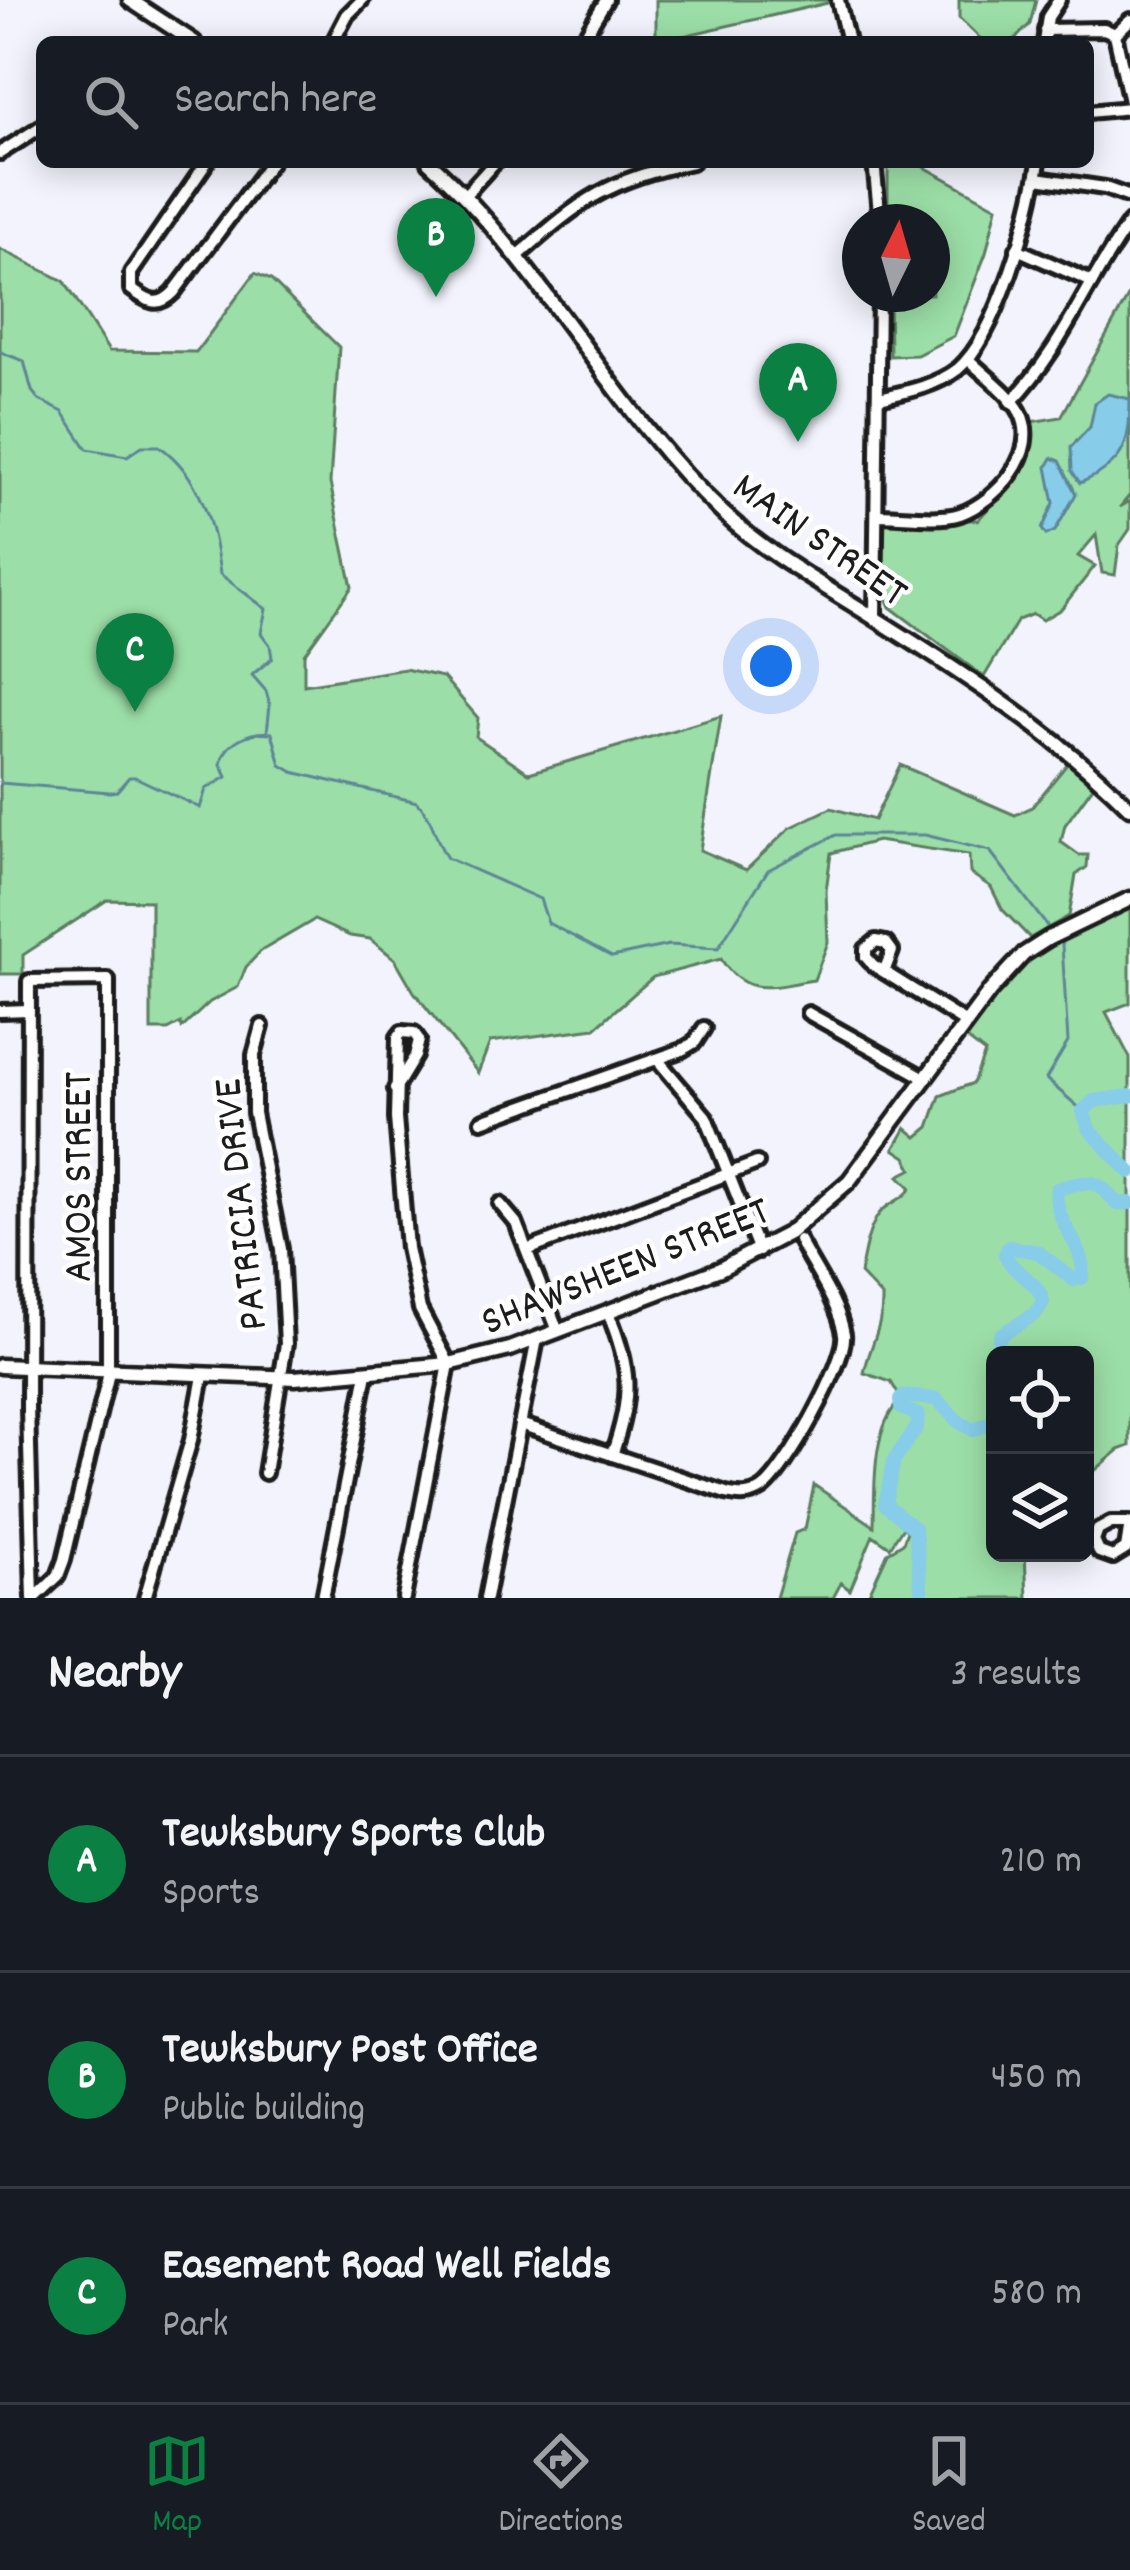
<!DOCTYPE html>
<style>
body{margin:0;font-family:Dekko,sans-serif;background:#242831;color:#f1f3f6}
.controls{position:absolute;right:36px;bottom:36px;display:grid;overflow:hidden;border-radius:18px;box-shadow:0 6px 30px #0003}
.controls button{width:108px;height:108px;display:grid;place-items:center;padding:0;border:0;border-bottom:3px solid #363941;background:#171b24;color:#f1f3f6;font:60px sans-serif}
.compass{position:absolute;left:842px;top:204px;width:108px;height:108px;border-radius:50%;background:#171b24;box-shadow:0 6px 30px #0003;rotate:5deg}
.you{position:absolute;left:771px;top:666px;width:42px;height:42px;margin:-30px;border:9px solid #fff;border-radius:50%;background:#1a73e8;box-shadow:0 0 0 18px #1a73e833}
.badge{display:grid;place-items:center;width:78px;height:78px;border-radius:50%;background:#0b8043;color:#fff;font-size:39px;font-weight:700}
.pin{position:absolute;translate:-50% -99px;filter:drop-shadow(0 3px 6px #0008)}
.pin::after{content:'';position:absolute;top:63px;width:42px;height:36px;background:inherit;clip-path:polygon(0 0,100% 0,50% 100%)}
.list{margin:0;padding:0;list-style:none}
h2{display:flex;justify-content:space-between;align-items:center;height:156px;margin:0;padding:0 48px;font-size:51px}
h2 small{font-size:39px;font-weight:400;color:#9ea1a6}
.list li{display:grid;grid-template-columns:78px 1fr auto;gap:36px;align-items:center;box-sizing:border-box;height:216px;padding:0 48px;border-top:3px solid #363941}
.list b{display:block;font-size:45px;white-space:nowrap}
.list p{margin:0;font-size:39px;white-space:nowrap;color:#9ea1a6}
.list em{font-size:39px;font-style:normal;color:#9ea1a6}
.icon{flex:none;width:66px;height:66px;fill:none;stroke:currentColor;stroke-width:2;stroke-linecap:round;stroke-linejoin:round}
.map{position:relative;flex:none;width:1130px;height:1598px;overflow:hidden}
.search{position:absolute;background:#171b24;box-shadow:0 6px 30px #0003;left:36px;right:36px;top:36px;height:132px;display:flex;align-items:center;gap:30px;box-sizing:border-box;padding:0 42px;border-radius:18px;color:#9ea1a6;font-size:45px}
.sheet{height:804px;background:#171b24}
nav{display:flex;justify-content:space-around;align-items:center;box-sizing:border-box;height:168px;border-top:3px solid #363941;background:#171b24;font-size:33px;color:#9ea1a6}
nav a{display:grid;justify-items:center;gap:6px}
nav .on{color:#0b8043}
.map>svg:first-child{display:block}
.green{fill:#9cdea7;stroke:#5c7d62;stroke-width:3}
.water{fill:#87cce9;stroke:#5c8697;stroke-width:3}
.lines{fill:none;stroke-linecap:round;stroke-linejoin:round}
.stream{stroke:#5c8697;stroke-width:3}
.river{stroke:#87cce9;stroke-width:14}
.minor-casing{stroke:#1c1c1c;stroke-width:20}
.major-casing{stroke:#1c1c1c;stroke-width:21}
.minor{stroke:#fff;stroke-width:10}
.major{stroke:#fff;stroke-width:12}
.labels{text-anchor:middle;stroke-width:9;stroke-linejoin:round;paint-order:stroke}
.street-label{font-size:42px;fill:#1c1c1c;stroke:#fff}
</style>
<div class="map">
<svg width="1130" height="1598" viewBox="0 0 1130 1598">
<rect width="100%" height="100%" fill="#f3f3fd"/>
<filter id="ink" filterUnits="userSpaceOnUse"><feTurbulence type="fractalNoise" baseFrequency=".00833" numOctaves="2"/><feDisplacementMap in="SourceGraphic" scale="24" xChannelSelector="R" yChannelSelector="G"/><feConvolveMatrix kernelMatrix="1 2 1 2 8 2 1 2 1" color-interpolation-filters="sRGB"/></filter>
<g filter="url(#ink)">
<g class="green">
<polygon points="656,0 832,0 832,2 656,42"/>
<polygon points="959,0 1036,0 1030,24 1012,42 984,42 959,18"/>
<polygon points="888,162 917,163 997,207 986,253 954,336 917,355 890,356 889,294 932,294 932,222 888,222"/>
<path d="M 0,249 L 64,281 L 109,351 L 196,352 L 255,273 L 271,280 L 339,347 L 330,483 L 352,587 L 304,654 L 304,685 L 405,669 L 443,677 L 478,718 L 476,737 L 529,773 L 721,716 L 700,850 L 746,870 L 790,828 L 831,808 L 874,820 L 900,765 L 1015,815 L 1032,807 L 1068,763 L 1094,785 L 1065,825 L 1061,842 L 1079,855 L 1088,855 L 1087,867 L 1076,875 L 1069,916 L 1030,938 L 1002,909 L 991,887 L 970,873 L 969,855 L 877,841 L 831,853 L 826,891 L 828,942 L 814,980 C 772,986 746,999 721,959 L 653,977 L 595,1028 L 490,1042 L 478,1073 L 414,992 L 395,959 L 370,939 L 350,936 L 314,920 L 261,951 L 246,967 L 238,987 L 210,1002 L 182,1028 L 181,1023 L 168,1030 L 151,1030 L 151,901 L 107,900 L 23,955 L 23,974 L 0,974 Z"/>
<path d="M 1130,293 L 1130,495 L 1120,507 L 1130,501 L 1130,529 L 1119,545 L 1115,575 L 1102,573 L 1096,535 L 1078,556 L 1095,566 L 1061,609 L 1042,620 L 1033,614 L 1018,620 L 984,677 L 890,607 L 883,590 L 882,523 L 887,520 L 978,520 C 1002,492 1035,462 1031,422 L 1061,417 Z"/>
<path d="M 1130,906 L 1130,1003 L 1106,1012 L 1130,1058 L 1130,1446 L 1119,1450 L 1085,1479 L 1085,1355 L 995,1355 L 995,1553 L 1025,1553 L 1027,1598 L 867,1598 L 888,1552 L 903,1543 L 907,1531 L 903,1527 L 890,1547 L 873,1535 L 850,1590 L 841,1583 L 833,1598 L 776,1598 L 795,1533 L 805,1529 L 814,1485 L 874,1526 C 875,1486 871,1429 901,1399 L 891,1382 L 864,1373 C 870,1345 883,1327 882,1297 L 860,1274 C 864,1254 867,1231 879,1214 C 888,1202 903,1201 911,1188 L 899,1176 L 912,1169 L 906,1157 L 894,1149 L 906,1128 L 917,1137 L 929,1127 L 940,1096 L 973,1083 L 985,1053 L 964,1037 L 1003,973 L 1052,935 Z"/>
</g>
<g class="water">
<path d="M 1108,394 L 1130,399 C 1130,445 1125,464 1080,483 L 1072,471 L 1071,447 L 1090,427 L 1095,403 Z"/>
<polygon points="1052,458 1060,461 1076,494 1055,531 1046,535 1042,529 1054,503 1047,467"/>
</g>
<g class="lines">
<g class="stream">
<path d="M 0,352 L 24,361 L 32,391 L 39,400 L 63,412 L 87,449 L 127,456 L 142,446 L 159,446 C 201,475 214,527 220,574 L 266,609 L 261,633 L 270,645 L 272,658 L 252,675 L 266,691 L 270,705 L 267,732"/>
<path d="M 0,783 L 110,792 L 117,791 L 129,777 L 135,777 L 200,808 L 206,789 L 227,777 L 221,764 C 225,741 251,730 272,733 L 281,765 L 293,772 L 417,802 C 434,819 434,838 447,858 L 540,899 L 548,923 L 612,957 L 669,945 L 718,948 L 768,870 L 836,835 L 925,835 L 990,851 L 1047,926"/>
<polyline points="1062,945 1068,1042 1046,1079 1083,1111"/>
</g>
<g class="river">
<polyline points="1130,1096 1094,1101 1083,1111 1089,1129 1130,1172"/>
<path d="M 996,1355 L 1000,1335 L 1035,1314 L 1043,1302 C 1039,1280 1014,1275 1005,1255 L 1009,1247 L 1038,1252 L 1074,1280 L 1082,1278 C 1088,1245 1051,1222 1057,1189 C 1089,1180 1096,1177 1117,1204 L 1130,1203"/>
<polyline points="922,1598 915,1529 885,1504 894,1460 917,1427 918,1415 901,1408 900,1400 904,1396 936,1399 959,1422 973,1430 995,1421"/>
</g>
<defs>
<g id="minor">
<polyline points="838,0 848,42"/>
<polyline points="1045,30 1104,29 1115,34 1130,20"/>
<polyline points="1115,34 1130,102"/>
<polyline points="333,42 347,15 362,0"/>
<polyline points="581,42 606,0"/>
<polyline points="1044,42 1048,17 1059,0"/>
<polyline points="1088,112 1130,108"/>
<polyline points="0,153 42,126"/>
<path d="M 207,162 L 131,273 L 131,289 C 147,301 158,309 174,292 L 271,162"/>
<polyline points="874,162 880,222"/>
<polyline points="1037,178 1105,188 1130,197"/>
<polyline points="465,195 495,162"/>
<polyline points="1017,249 1092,282"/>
<path d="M 519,255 C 581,200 609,179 692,162"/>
<path d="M 879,398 C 906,392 936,386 958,369 C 998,335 1031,214 1039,162"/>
<path d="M 1011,402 C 1065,346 1086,282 1130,222"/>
<path d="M 877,515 C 898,515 941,521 960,514 C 996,501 1041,453 1020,412 C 1009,392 984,375 968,359"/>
<polyline points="875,618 879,294"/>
<polyline points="884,972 892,951 886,943 876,941 866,949 866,957 873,965 966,1023"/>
<polyline points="0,1011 29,1010"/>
<polyline points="808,1013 925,1078"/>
<polyline points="262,1026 254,1055 254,1113 281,1249 286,1344 265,1473"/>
<polyline points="657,1059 706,1117 759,1251"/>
<polyline points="395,1089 415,1056 419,1040 414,1033 402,1032 398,1037 396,1118 407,1248 420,1309 449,1364 404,1598"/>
<polyline points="482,1121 682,1050 695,1042 704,1028"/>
<polyline points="500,1204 516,1223 558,1331"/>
<polyline points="527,1250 757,1163"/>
<path d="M 608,1312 C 631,1369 633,1396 612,1455"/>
<path d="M 520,1424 L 726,1493 C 739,1496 750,1497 762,1489 C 785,1474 848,1360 844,1334 C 839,1303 813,1268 799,1240"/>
<polygon points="1111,1523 1130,1523 1126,1549 1113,1557 1099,1552 1094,1541 1098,1530"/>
<polyline points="33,1598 28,1407 29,981 108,980 108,1377 64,1560 58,1576 35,1598"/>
<polyline points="145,1598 191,1440 203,1376"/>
<polyline points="323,1598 367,1373"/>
<polyline points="486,1598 537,1339"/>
</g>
<g id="major">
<polyline points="130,0 194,42"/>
<path d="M 429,162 C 544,265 611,408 723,513 C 770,557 827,587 881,622 C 967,676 1058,736 1130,808"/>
<polyline points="0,1366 295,1378 449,1364 510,1349 720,1269 789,1233 849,1181 990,991 1024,954 1049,938 1130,899"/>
</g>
</defs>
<use href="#minor" class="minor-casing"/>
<use href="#major" class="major-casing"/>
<use href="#minor" class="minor"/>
<use href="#major" class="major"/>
</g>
</g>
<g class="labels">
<g class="street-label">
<text transform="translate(822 537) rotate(35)" y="15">MAIN STREET</text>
<text transform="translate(75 1177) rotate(-90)" y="15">AMOS STREET</text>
<text transform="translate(237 1205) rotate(-96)" y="15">PATRICIA DRIVE</text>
<text transform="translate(624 1263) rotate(-22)" y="15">SHAWSHEEN STREET</text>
</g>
</g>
</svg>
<div class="controls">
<button><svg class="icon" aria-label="locate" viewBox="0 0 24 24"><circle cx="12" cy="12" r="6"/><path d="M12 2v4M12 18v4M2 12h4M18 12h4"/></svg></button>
<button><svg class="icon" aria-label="layers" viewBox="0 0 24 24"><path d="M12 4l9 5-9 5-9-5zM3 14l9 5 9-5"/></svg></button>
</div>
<svg class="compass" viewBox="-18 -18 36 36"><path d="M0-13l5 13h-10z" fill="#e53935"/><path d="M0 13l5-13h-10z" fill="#9ea1a6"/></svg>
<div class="you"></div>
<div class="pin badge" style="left:798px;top:442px">A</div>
<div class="pin badge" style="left:436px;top:297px">B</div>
<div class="pin badge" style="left:135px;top:712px">C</div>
<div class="search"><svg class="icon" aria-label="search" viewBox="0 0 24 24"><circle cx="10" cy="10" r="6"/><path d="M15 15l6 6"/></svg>Search here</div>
</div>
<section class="sheet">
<h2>Nearby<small>3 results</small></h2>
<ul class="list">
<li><span class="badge">A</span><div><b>Tewksbury Sports Club</b><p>Sports</p></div><em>210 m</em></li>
<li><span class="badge">B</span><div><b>Tewksbury Post Office</b><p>Public building</p></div><em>450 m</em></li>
<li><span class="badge">C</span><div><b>Easement Road Well Fields</b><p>Park</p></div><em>580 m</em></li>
</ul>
</section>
<nav>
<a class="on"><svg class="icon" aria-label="map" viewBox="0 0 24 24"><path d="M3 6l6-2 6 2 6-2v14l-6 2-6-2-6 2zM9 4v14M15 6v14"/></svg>Map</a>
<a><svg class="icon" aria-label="directions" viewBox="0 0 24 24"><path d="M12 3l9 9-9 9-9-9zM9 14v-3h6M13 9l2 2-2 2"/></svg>Directions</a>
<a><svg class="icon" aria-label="saved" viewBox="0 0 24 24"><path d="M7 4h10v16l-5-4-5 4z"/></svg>Saved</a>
</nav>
